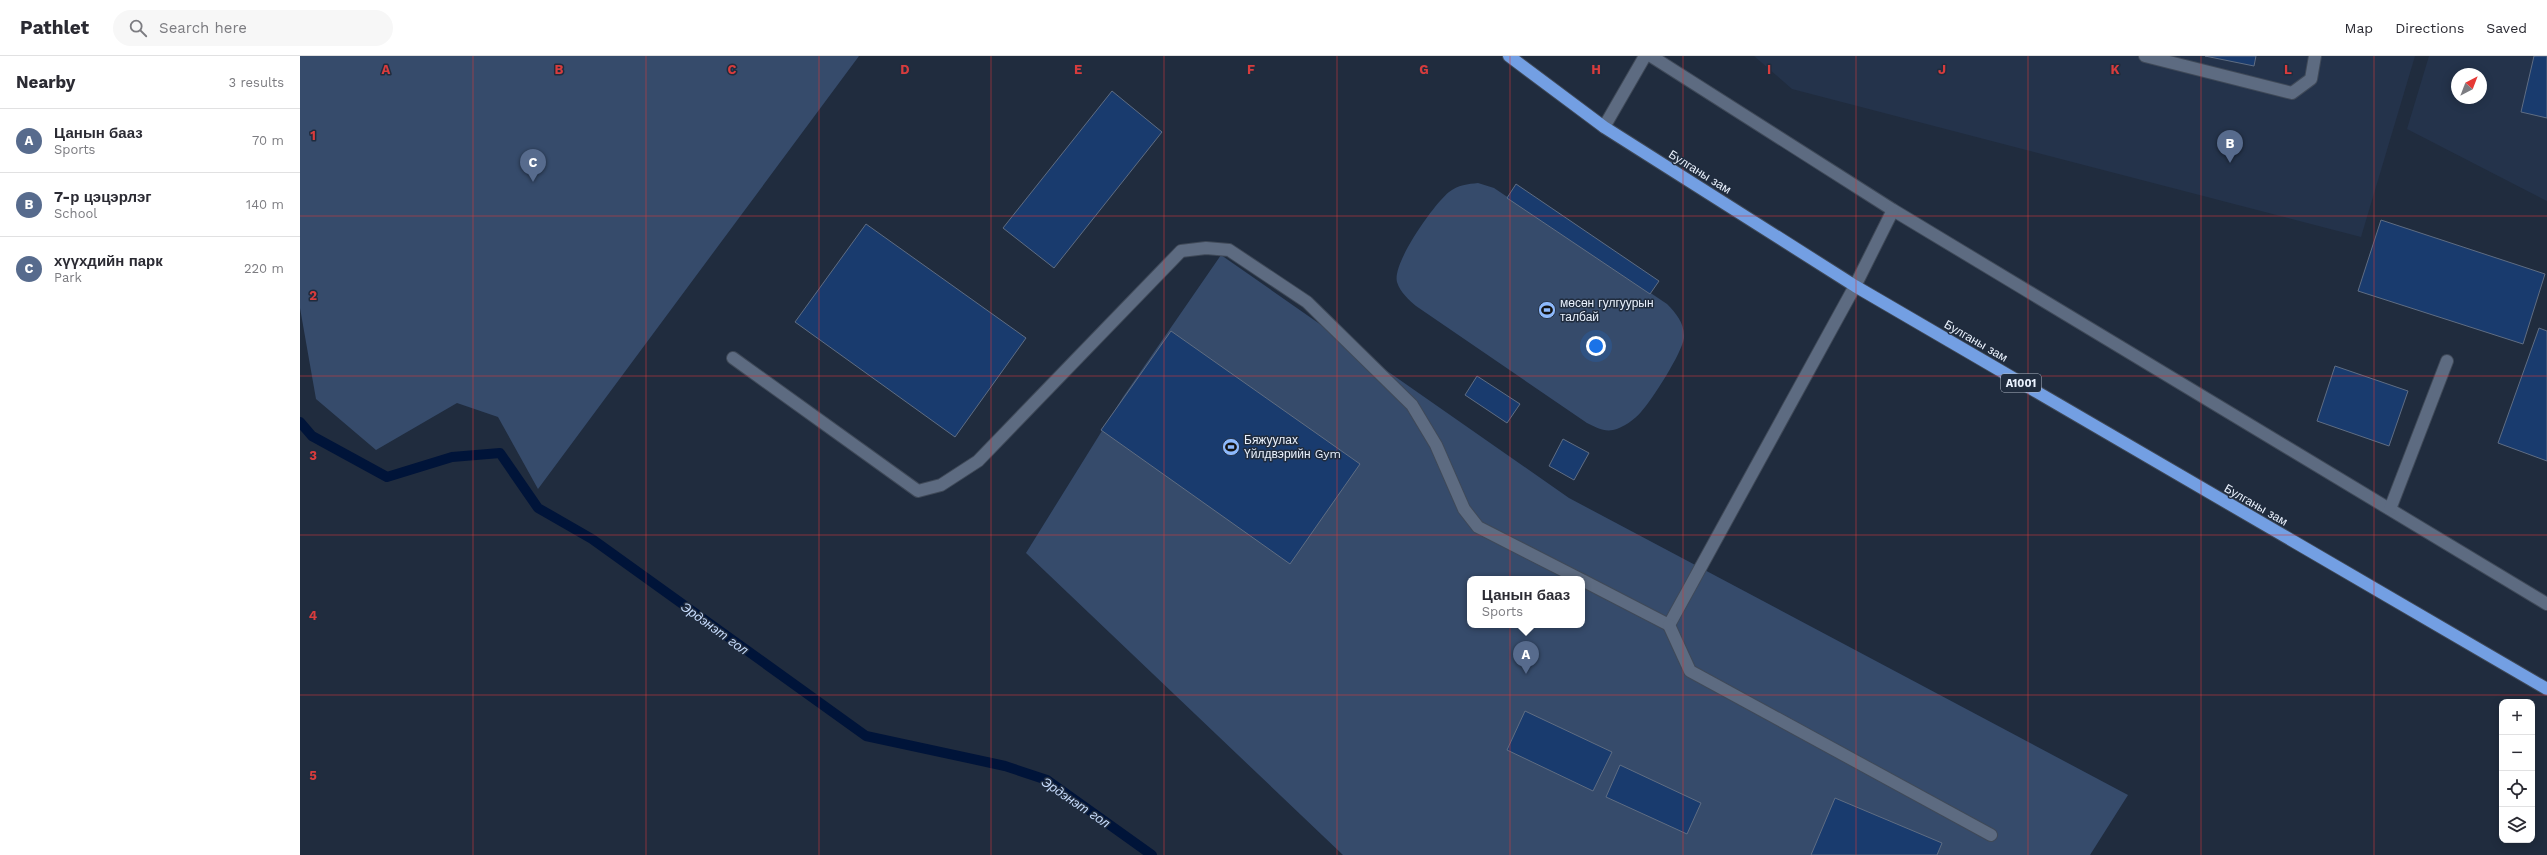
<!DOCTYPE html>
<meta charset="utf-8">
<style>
body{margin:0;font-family:"Work Sans",sans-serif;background:#f7f7f7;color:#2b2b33}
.controls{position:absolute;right:12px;bottom:12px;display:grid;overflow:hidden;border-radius:8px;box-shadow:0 2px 10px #0003}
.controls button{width:36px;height:36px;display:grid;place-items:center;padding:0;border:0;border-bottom:1px solid #e1e1e2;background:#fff;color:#2b2b33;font:20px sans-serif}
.compass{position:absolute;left:2151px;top:12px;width:36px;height:36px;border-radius:50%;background:#fff;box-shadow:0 2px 10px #0003;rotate:42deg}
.you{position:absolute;left:1296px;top:290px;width:14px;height:14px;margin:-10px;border:3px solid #fff;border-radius:50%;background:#1a73e8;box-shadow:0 0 0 6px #1a73e833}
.badge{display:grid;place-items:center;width:26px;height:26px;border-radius:50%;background:#576b8d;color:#fff;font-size:13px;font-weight:700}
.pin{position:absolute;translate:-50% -33px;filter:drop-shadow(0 1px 2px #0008)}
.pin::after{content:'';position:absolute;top:21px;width:14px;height:12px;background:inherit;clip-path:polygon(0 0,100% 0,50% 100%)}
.popup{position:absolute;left:1167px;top:520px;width:118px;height:52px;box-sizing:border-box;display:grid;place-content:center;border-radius:8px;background:#fff;filter:drop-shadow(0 1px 3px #0005);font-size:13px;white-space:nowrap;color:#7c7c81}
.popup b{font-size:15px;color:#2b2b33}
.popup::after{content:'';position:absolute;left:50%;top:100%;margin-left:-8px;border:8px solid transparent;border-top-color:#fff}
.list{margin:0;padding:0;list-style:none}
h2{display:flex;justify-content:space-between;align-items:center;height:52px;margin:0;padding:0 16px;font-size:17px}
h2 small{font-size:13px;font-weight:400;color:#7c7c81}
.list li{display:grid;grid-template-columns:26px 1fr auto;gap:12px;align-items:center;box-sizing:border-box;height:64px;padding:0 16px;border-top:1px solid #e1e1e2}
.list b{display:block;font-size:15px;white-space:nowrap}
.list p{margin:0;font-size:13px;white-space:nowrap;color:#7c7c81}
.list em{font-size:13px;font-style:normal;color:#7c7c81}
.icon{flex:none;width:22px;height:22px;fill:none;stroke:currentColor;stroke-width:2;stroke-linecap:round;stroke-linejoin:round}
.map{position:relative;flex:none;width:2247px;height:799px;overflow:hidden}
header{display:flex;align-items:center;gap:24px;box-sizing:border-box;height:56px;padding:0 20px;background:#fff;border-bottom:1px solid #e1e1e2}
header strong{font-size:19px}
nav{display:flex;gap:22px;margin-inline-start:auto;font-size:14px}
.search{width:280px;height:36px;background:#f7f7f7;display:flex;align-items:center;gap:10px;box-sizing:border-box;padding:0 14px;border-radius:22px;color:#7c7c81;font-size:15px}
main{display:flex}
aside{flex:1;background:#fff}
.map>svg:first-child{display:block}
.built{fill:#24334b;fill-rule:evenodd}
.green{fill:#364b6b;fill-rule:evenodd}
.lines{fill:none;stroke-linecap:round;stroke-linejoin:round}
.stream{stroke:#001439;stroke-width:10}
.building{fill:#193b6e;stroke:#5f6d83}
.lane-casing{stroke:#3f4958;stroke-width:14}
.street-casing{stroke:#3f4958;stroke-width:14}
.highway-casing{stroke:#3f4958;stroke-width:14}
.lane{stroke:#5d6b81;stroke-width:12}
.street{stroke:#5d6b81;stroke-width:12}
.highway{stroke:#739fe3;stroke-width:12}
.grid{fill:none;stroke:#d83c3d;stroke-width:1;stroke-opacity:0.55}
.labels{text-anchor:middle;stroke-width:3;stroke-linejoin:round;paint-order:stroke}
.shield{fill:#202c3e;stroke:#adb6c4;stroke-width:1}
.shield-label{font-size:11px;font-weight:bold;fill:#e9f1fd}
.street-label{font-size:12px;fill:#e9f1fd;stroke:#202c3e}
.poi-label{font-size:12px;fill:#e9f1fd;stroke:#202c3e;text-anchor:start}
.water-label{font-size:13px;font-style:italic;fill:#c7dcfd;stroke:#202c3e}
.grid-label{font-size:13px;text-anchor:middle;font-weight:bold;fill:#d83c3d;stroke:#202c3e;stroke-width:3;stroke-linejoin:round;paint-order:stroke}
</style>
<header>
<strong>Pathlet</strong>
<div class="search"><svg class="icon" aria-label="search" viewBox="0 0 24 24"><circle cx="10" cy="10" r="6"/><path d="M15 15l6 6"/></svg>Search here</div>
<nav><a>Map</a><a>Directions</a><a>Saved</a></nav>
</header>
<main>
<aside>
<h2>Nearby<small>3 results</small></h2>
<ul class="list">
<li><span class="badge">A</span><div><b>Цанын бааз</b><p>Sports</p></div><em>70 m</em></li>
<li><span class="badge">B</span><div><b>7-р цэцэрлэг</b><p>School</p></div><em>140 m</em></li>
<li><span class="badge">C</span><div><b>хүүхдийн парк</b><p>Park</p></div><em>220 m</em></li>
</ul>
</aside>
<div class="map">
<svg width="2247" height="799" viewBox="0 0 2247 799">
<rect width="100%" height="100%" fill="#202c3e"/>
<g class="built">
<polygon points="1454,0 2115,0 2061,181 1492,33"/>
<path d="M 2129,0 L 2247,0 L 2247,145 L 2107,73 ZM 2157,18 L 2181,18 L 2181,42 L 2157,42 Z"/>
</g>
<g class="green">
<polygon points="0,0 559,0 238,433 198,361 157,347 76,394 16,343 0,252"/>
<path d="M 1178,127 L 1194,132 L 1367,248 C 1376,257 1385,268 1384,282 C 1382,297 1352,344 1341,356 C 1335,363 1323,372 1313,374 C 1304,376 1295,371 1287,367 L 1116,250 C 1109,244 1100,236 1097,226 C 1092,207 1134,148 1149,136 C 1158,129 1168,128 1178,127 Z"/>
<path d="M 921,199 L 1269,442 L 1828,739 L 1790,799 L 1043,799 L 726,497 L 823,341 ZM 1170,523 L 1282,523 L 1282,569 L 1170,569 Z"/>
</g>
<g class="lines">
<polyline class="stream" points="0,366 12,380 87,421 152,401 200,397 238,452 292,483 566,680 705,710 747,724 852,799"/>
</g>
<g class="building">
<polygon points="1905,0 1956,0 1954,10"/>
<polygon points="2234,0 2247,0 2247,62 2221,56"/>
<polygon points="812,35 862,76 754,212 703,172"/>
<polygon points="1216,128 1359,225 1350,238 1207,142"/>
<polygon points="2081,164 2245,218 2223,288 2058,235"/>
<polygon points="566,168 726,282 655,381 495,266"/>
<polygon points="2239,272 2247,275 2247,405 2198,387"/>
<polygon points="871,275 1060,408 990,508 801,374"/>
<polygon points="2035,310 2108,335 2089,390 2017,365"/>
<polygon points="1177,320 1220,348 1207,367 1165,339"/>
<polygon points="1263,383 1289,397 1274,424 1249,410"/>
<polygon points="1225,655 1312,696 1293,735 1207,694"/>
<polygon points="1320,709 1401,747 1387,778 1306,741"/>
<polygon points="1535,742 1642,787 1637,799 1511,799"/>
</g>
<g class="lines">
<defs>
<g id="lane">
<polyline points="1351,0 1593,154 2247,548"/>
<polyline points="1845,0 1992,37 2011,23 2015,0"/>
<polyline points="433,302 618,435 641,429 678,405 881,195 906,192 929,194 1007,246 1112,349 1136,389 1164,453 1178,471 1280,523"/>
<polyline points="2090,453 2147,305"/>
<polyline points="1282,524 1369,569 1555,230 1593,154"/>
<polyline points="1369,569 1390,615 1691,779"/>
</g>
<polyline id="street" points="1304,71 1345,0"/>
<polyline id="highway" points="1209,0 1304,71 1555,230 2247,633"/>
</defs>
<use href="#lane" class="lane-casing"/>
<use href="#street" class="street-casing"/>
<use href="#highway" class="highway-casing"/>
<use href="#lane" class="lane"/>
<use href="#street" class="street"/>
<use href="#highway" class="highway"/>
</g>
<path class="grid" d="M 173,0 L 173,799M 346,0 L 346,799M 519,0 L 519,799M 691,0 L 691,799M 864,0 L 864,799M 1037,0 L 1037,799M 1210,0 L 1210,799M 1383,0 L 1383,799M 1556,0 L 1556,799M 1728,0 L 1728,799M 1901,0 L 1901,799M 2074,0 L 2074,799M 0,160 L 2247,160M 0,320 L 2247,320M 0,479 L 2247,479M 0,639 L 2247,639"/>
<defs>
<symbol id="stadium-disc" viewBox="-11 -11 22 22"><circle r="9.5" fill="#8db9fc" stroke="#202c3e"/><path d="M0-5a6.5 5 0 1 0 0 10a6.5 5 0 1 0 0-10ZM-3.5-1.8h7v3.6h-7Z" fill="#111"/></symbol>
</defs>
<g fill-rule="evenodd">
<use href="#stadium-disc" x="1237" y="244" width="20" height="20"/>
<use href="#stadium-disc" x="921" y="381" width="20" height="20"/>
</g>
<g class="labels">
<rect class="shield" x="1701" y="318" width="40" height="18" rx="3"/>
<g class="shield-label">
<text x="1721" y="331">A1001</text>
</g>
<g class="street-label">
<text transform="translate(1400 116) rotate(32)" y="4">Булганы зам</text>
<text transform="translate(1676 285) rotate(30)" y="4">Булганы зам</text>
<text transform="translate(1956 449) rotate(30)" y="4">Булганы зам</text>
</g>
<g class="poi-label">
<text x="1260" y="251">мөсөн гулгуурын<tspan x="1260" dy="14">талбай</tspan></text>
<text x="944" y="388">Бяжуулах<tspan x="944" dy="14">Үйлдвэрийн Gym</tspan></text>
</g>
<g class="water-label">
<text transform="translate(415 572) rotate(36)" y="5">Эрдэнэт гол</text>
<text transform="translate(776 746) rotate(34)" y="5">Эрдэнэт гол</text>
</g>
</g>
<g class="grid-label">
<text x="86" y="18">A</text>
<text x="259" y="18">B</text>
<text x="432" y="18">C</text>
<text x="605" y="18">D</text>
<text x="778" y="18">E</text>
<text x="951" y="18">F</text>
<text x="1124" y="18">G</text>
<text x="1296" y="18">H</text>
<text x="1469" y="18">I</text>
<text x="1642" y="18">J</text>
<text x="1815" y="18">K</text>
<text x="1988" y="18">L</text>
<text x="13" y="84">1</text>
<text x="13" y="244">2</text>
<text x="13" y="404">3</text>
<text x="13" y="564">4</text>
<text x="13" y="724">5</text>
</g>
</svg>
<div class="controls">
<button>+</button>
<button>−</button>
<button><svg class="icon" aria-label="locate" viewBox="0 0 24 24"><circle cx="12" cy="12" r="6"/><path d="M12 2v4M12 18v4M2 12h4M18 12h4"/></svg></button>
<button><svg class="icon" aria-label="layers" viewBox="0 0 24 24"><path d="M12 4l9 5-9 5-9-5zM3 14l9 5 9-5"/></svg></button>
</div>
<svg class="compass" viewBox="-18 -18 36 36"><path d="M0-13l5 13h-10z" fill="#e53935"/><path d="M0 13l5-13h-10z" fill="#7c7c81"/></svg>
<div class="you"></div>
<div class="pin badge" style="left:1226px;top:618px">A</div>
<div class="popup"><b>Цанын бааз</b>Sports</div>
<div class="pin badge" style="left:1930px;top:107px">B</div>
<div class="pin badge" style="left:233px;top:126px">C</div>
</div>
</main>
